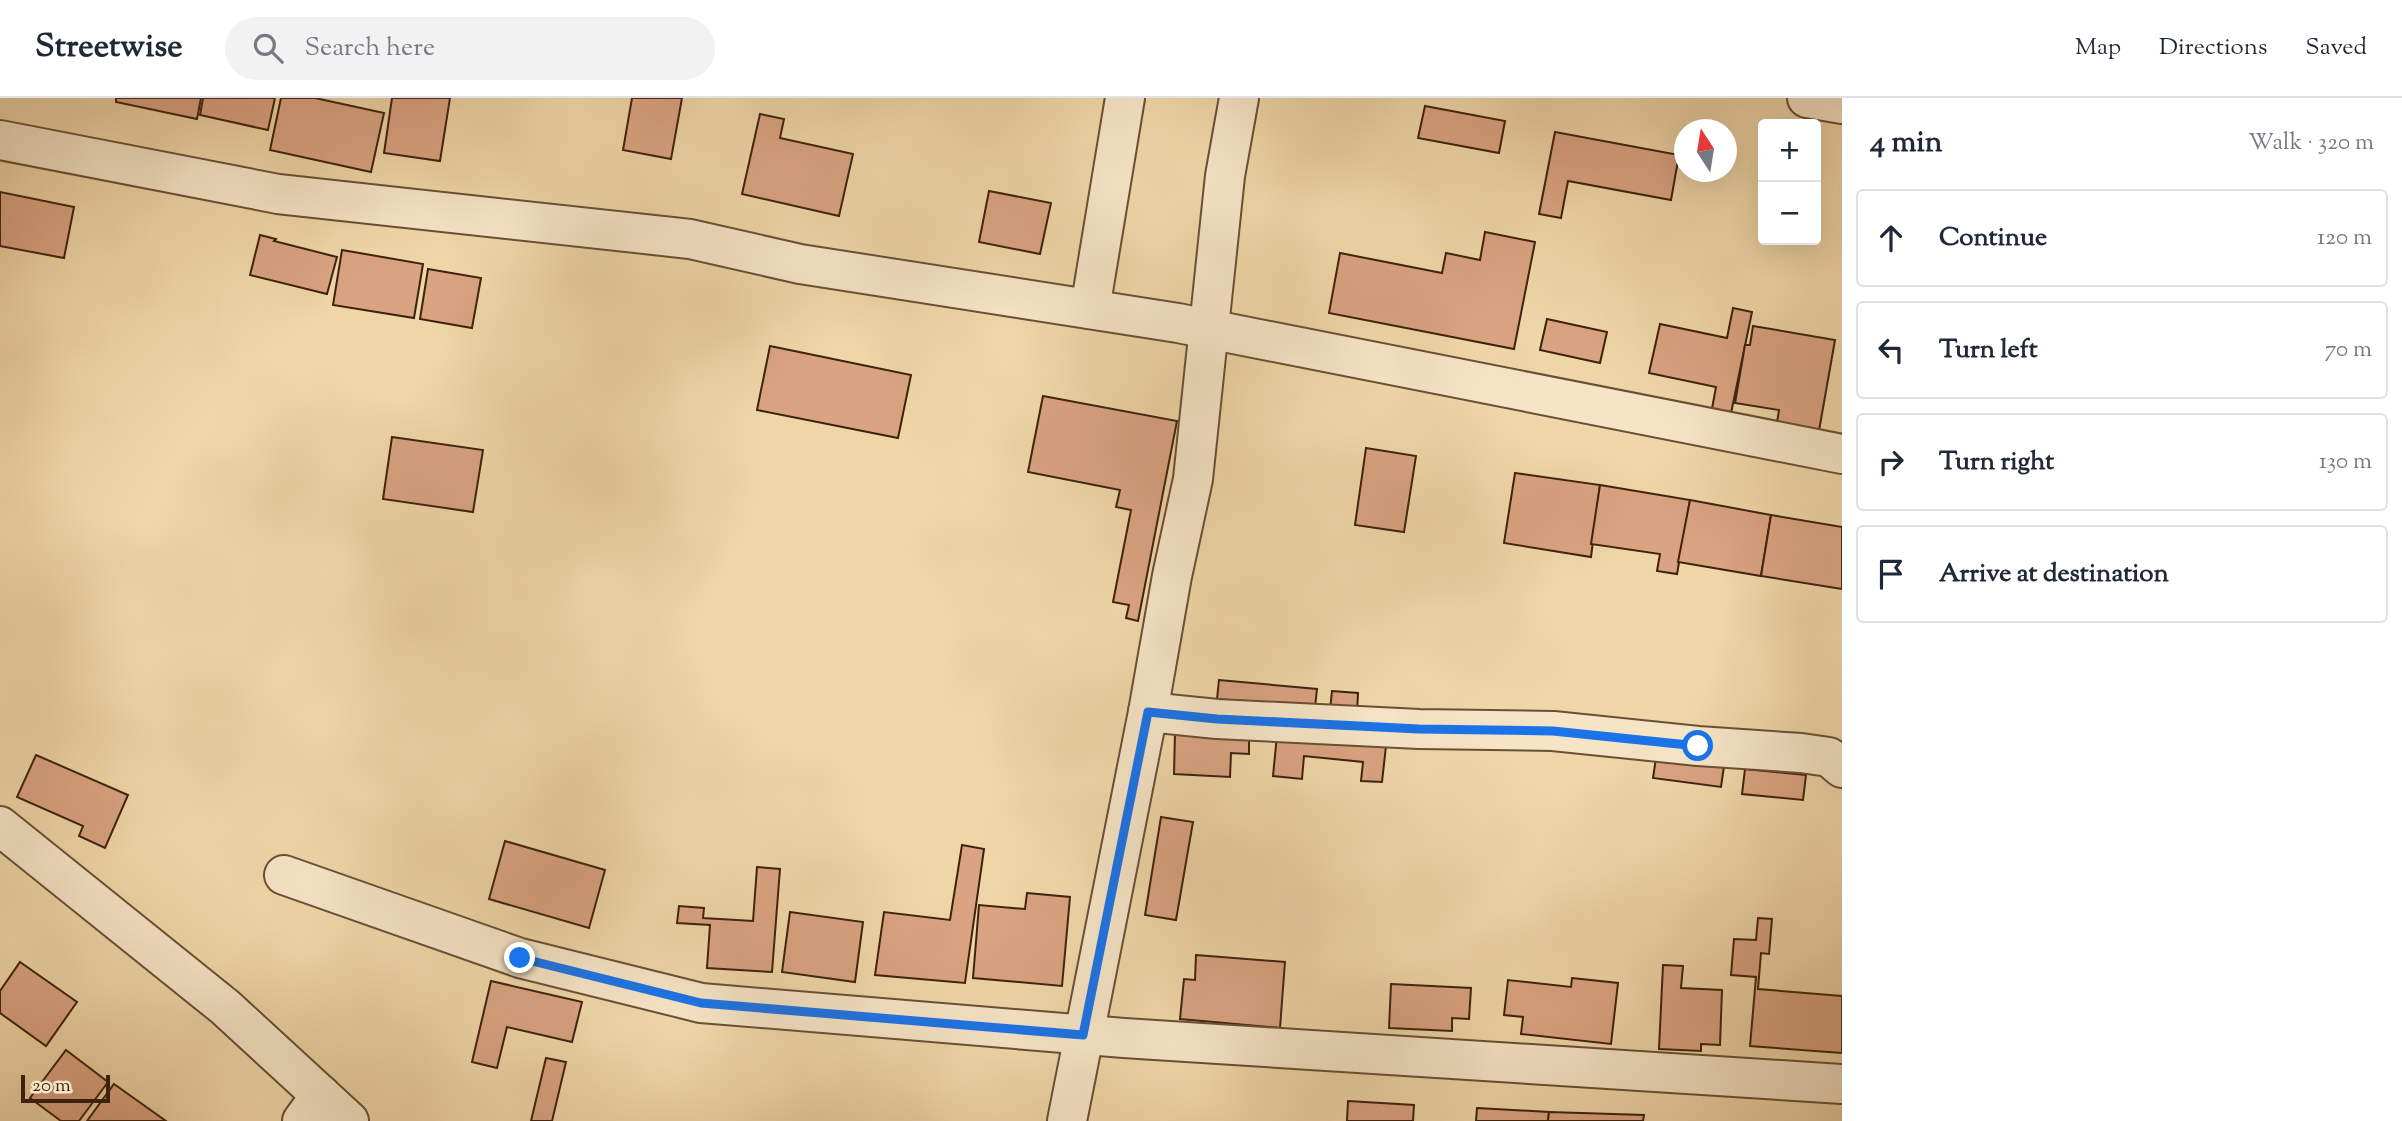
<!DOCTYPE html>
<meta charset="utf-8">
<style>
body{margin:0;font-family:"Sorts Mill Goudy",serif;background:#f2f2f3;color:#1f2937}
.controls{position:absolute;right:21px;top:21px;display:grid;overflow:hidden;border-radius:7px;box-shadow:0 7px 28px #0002}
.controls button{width:63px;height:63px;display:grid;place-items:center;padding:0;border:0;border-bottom:2px solid #e0e1e3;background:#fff;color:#1f2937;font:35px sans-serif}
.compass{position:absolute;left:1674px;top:21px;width:63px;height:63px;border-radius:50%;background:#fff;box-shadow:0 7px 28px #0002;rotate:348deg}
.scale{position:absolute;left:21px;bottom:18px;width:89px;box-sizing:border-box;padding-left:7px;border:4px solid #3e220e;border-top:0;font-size:19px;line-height:24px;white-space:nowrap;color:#3e220e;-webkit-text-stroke:5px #f5e4c6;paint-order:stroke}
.stop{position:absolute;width:21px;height:21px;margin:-16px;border:5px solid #1a73e8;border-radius:50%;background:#fff}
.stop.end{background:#1a73e8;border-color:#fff;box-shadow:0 2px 7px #0008}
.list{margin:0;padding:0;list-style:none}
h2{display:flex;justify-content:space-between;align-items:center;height:91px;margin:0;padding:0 28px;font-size:30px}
h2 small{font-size:23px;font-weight:400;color:#747a83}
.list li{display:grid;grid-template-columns:46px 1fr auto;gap:21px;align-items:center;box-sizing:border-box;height:98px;margin:0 14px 14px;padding:0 14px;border:2px solid #e0e1e3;border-radius:7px}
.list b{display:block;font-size:26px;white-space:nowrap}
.list em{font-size:23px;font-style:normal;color:#747a83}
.icon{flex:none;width:38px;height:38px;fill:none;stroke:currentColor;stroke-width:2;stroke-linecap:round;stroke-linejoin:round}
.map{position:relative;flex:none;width:1842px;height:1023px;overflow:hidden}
header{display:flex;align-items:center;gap:42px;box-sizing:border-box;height:98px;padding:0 35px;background:#fff;border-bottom:2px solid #e0e1e3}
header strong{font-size:33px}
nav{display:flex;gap:38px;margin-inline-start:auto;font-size:24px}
.search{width:490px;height:63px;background:#f2f2f3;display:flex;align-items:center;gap:18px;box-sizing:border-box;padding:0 24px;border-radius:38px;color:#747a83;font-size:26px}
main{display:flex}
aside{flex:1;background:#fff}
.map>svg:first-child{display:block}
.building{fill:#daa382;stroke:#3e220e;stroke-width:2}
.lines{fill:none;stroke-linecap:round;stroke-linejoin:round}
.minor-casing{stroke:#6a4f34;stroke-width:42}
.minor{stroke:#f5e4c6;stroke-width:38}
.route{stroke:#1a73e8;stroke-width:9}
</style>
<header>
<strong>Streetwise</strong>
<div class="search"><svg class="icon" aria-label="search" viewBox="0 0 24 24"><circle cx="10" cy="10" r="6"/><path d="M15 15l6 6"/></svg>Search here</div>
<nav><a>Map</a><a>Directions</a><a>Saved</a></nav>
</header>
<main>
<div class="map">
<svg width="1842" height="1023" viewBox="0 0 1842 1023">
<rect width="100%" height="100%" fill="#efd6a8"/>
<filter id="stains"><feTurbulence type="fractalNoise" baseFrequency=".00286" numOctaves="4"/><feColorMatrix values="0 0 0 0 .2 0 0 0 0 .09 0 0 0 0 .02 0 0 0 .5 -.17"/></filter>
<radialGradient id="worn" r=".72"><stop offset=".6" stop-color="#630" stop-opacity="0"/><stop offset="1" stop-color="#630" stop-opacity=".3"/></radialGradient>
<g class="building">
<polygon points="116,0 201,0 197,21 116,4"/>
<polygon points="203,0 275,0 268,32 200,17"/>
<polygon points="281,0 315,0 384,15 371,74 270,52"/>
<polygon points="392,0 450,0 440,63 384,55"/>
<polygon points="632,0 682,0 671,61 623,52"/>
<polygon points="1425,8 1505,23 1499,55 1418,40"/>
<polygon points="760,16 784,21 780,40 853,56 839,118 742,96"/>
<polygon points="1555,34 1679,57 1671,102 1568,83 1561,120 1539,116"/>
<polygon points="989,93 1051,105 1040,156 979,144"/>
<polygon points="0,94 74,109 64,160 0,148"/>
<polygon points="1485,134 1535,144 1514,251 1329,215 1340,155 1442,175 1446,155 1480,162"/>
<polygon points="260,137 276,141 274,143 337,159 327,196 250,177"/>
<polygon points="342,152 423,166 414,220 333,207"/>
<polygon points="428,171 481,180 472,230 420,221"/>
<polygon points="1733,210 1752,214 1730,320 1711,316 1716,289 1649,275 1660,226 1727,240"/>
<polygon points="1547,221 1607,234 1600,265 1540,252"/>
<polygon points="1753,228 1835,242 1817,344 1775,337 1779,312 1735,305 1745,247 1750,247"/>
<polygon points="770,248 911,277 898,340 757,312"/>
<polygon points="1043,298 1177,323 1138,523 1126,520 1129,507 1113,504 1131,412 1116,409 1120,392 1028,374"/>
<polygon points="392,339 483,352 473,414 383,401"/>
<polygon points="1366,350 1416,358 1404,434 1355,427"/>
<polygon points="1515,375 1600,387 1591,459 1504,445"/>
<polygon points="1600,387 1690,402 1677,476 1657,473 1660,456 1591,446"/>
<polygon points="1690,402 1771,417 1761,478 1678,464"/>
<polygon points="1771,417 1842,429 1842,491 1761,478"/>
<polygon points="1219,582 1317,591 1315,609 1217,601"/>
<polygon points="1332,593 1358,595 1357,615 1330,612"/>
<polygon points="1175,634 1249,637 1249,656 1231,655 1230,679 1174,676"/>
<polygon points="1277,637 1386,648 1382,684 1361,683 1363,664 1304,658 1302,681 1273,678"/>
<polygon points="36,657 128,697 105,750 79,738 83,728 17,699"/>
<polygon points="1656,660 1724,668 1721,689 1653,680"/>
<polygon points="1745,671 1806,677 1803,702 1742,696"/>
<polygon points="1161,719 1193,724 1176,822 1145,817"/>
<polygon points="505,743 605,772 589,830 489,801"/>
<polygon points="962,747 984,751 965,885 875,877 884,814 950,822"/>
<polygon points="757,769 780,771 772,874 707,870 710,827 677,825 679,808 704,810 703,820 753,823"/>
<polygon points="1027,795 1070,799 1062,888 973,880 979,807 1025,811"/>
<polygon points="790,814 863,824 855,884 782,874"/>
<polygon points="1758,820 1772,821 1769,856 1761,855 1758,891 1842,898 1842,955 1750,948 1756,879 1731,877 1734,841 1756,842"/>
<polygon points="1196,857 1285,864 1280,930 1180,921 1184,881 1195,882"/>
<polygon points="20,864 77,904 46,948 0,915 0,893"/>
<polygon points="1663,867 1683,868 1681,890 1722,892 1720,947 1701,946 1701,953 1659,951"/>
<polygon points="1572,880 1618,885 1611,946 1521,936 1523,919 1504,917 1508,882 1571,889"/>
<polygon points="491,883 582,904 572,944 507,929 497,970 472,964"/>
<polygon points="1391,886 1471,890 1469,921 1452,920 1452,933 1389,930"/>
<polygon points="66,952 108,984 79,1023 61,1023 30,1000"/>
<polygon points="546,960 566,964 552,1023 531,1023"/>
<polygon points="114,986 166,1023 87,1023"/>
<polygon points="1348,1003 1414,1007 1413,1023 1347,1023"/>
<polygon points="1477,1010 1549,1014 1548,1023 1476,1023"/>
<polygon points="1549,1014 1644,1017 1643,1023 1548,1023"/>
</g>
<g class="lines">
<defs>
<g id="minor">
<polyline points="1807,0 1842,6"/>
<polyline points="0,42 278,96 690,141 800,166 1178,225 1842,356"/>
<polyline points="1090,211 1125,0"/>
<polyline points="1148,614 1217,621 1419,631 1553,633 1698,648 1801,655 1829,659 1842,670"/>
<polyline points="0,728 225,909 349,1023"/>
<polyline points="284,777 520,860 701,905 1124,940 1842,986"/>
<polyline points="302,1023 321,997"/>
<polyline points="1067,1023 1148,614 1172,478 1193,381 1225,78 1239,0"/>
</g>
</defs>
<use href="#minor" class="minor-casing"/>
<use href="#minor" class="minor"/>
</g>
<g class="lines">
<polyline class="route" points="520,860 701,905 1083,937 1148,614 1217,621 1419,631 1553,633 1698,648"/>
</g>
<rect width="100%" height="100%" filter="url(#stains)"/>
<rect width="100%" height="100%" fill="url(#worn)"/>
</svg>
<div class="controls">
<button>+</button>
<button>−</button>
</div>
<svg class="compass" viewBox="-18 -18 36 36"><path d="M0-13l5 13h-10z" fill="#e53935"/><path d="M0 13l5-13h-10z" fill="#747a83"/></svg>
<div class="scale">20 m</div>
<div class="stop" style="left:1698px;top:648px"></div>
<div class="stop end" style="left:520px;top:860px"></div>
</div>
<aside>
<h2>4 min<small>Walk · 320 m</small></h2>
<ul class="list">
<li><svg class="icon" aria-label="ahead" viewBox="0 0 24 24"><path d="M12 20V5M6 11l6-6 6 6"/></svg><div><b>Continue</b></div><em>120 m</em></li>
<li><svg class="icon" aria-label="left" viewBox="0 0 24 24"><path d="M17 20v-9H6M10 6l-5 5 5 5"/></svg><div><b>Turn left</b></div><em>70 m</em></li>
<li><svg class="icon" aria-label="right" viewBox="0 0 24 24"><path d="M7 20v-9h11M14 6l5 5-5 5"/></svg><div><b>Turn right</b></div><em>130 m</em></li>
<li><svg class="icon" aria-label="arrive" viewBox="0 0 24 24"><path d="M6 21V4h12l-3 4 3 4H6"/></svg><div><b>Arrive at destination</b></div></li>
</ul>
</aside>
</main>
